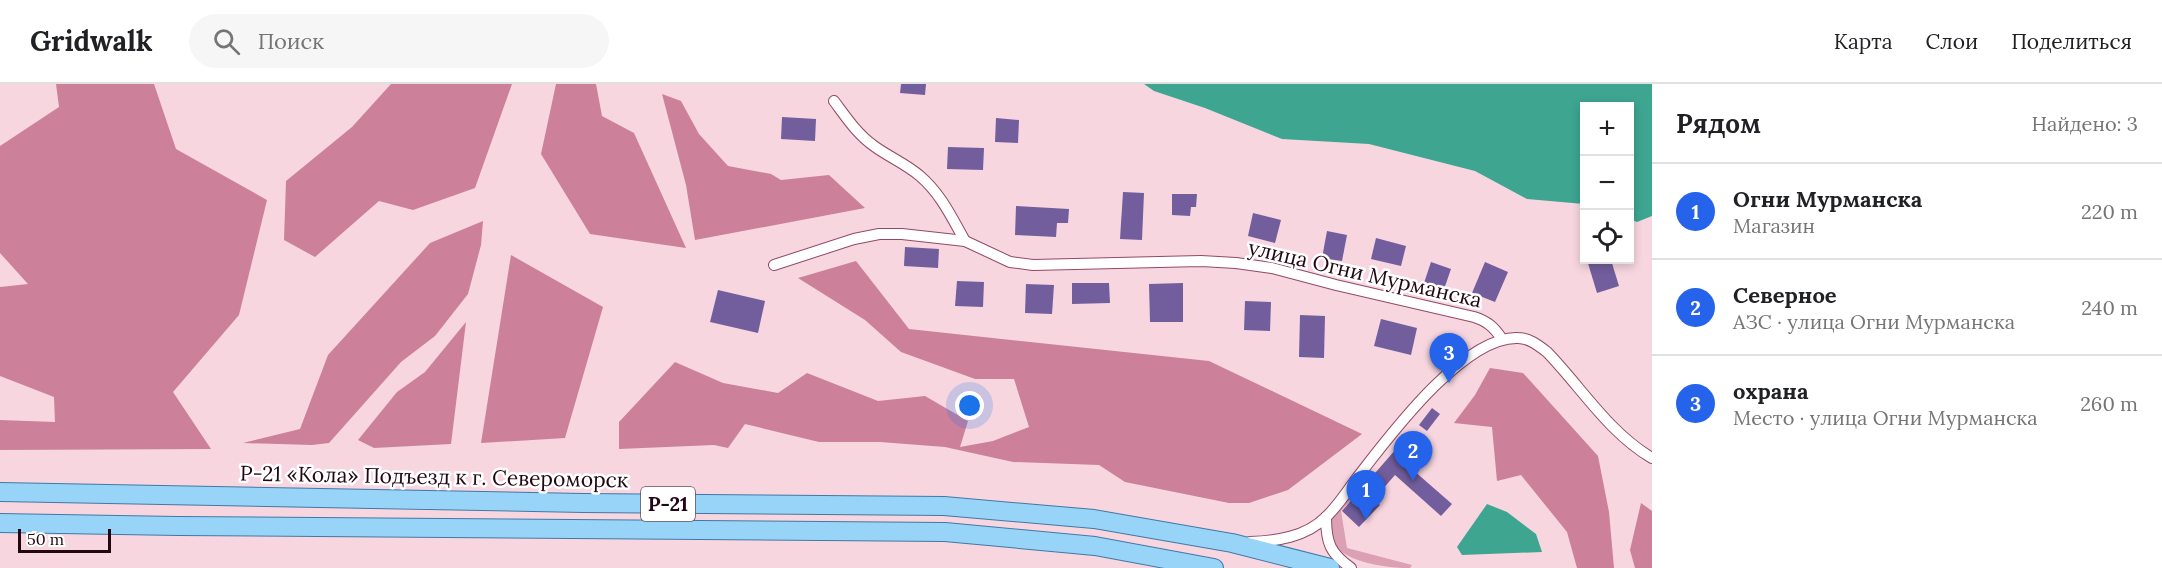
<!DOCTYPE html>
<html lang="ru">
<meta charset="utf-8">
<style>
body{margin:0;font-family:Lora,serif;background:#f6f6f6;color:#202124}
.controls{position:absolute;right:18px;top:18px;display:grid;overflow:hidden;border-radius:0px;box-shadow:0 3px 9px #0003}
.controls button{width:54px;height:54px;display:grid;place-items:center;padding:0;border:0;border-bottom:2px solid #e0e0e0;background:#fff;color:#202124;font:30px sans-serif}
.scale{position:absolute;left:18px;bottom:15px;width:93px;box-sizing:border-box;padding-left:6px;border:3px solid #220712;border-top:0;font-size:16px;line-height:21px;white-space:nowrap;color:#220712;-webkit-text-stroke:4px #fff;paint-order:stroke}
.you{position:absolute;left:970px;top:322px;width:21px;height:21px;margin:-15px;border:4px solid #fff;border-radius:50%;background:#1a73e8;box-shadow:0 0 0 9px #1a73e833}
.badge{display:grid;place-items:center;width:39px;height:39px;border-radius:50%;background:#2563eb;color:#fff;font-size:20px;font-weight:700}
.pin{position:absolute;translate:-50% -50px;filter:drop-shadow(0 2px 3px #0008)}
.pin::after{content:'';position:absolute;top:32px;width:21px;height:18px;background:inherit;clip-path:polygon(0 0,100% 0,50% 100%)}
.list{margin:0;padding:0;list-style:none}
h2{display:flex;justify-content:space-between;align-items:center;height:78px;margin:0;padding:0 24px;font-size:26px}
h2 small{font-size:20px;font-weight:400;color:#757577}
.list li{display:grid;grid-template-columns:39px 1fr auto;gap:18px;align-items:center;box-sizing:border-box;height:96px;padding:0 24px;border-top:2px solid #e0e0e0}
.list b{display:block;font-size:22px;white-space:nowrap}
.list p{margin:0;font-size:20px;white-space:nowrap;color:#757577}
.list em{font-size:20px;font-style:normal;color:#757577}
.icon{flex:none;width:33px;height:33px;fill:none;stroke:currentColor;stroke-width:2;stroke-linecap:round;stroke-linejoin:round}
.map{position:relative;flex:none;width:1652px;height:484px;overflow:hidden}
header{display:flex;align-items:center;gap:36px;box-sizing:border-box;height:84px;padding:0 30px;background:#fff;border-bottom:2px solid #e0e0e0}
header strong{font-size:28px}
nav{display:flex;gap:33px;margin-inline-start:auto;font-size:21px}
.search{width:420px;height:54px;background:#f6f6f6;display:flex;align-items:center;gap:15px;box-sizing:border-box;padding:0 21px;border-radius:33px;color:#757577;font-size:22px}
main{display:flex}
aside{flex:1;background:#fff}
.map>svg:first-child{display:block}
.green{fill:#dca0b4}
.forest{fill:#cc809a}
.water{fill:#3da590}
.building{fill:#725e9d}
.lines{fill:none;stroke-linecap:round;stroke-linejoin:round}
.street-casing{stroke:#914a65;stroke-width:12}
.primary-casing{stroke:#4179a4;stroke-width:20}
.street{stroke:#fff;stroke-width:10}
.primary{stroke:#97d4f7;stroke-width:18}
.labels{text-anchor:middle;stroke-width:5;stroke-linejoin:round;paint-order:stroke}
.shield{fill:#fff;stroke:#645159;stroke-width:1.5}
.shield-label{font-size:20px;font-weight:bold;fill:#220712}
.street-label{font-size:21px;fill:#220712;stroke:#fff}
</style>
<header>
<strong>Gridwalk</strong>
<div class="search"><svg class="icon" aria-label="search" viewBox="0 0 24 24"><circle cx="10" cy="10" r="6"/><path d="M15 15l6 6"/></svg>Поиск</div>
<nav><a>Карта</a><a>Слои</a><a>Поделиться</a></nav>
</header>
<main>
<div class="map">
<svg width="1652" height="484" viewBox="0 0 1652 484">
<rect width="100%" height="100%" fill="#f7d6e0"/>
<path class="green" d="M 1358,400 L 1362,404 L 1341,427 L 1347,464 L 1412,481 L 1410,484 C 1381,484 1311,475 1334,429 C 1339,419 1350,409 1358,400 Z"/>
<g class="forest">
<polygon points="56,0 154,0 176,65 267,116 239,231 173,308 211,365 0,366 0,336 55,338 54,313 0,292 0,203 28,200 0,169 0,62 59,23"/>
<polygon points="391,0 512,0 475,104 413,126 379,117 315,173 284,156 286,97 352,43"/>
<polygon points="556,0 596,0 602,32 634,49 686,164 590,150 541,70"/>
<polygon points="662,10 681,17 699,50 728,82 771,90 781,96 829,91 865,124 695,156 686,101"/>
<polygon points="483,137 481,161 468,210 435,252 401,278 329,359 312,361 243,359 300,345 328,271 430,159"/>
<polygon points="511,171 603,223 565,354 481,359"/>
<polygon points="856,177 909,245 1209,277 1362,350 1288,406 1249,419 1229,419 1125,398 1099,381 1013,378 945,363 880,358 819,358 745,340 728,364 714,361 619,365 619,338 675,278 723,299 778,309 807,289 878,317 925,312 968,337 960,363 993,357 1029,343 1014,295 975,295 901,268 865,236 798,194"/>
<polygon points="466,238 451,360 374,364 358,356 397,308 425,288"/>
<polygon points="1490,284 1523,289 1598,372 1609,428 1614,484 1577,484 1567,448 1521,391 1497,397 1492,343 1454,339 1475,311"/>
<polygon points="1641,419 1652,427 1652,484 1635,484 1630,466"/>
</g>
<g class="water">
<polygon points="1144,0 1652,0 1652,132 1637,138 1630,135 1630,22 1584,22 1584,120 1527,115 1475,87 1369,60 1282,55 1205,24 1154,7"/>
<polygon points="1487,420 1507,428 1536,450 1542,468 1462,471 1457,463"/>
</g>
<g class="building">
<polygon points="901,0 926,0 925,11 900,9"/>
<polygon points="782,33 816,35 815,57 781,55"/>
<polygon points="996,34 1019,36 1018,59 995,58"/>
<polygon points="948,63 984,64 983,86 947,85"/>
<polygon points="1123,108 1144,109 1142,156 1120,155"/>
<polygon points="1172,110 1197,110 1196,123 1191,123 1190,132 1172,131"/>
<polygon points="1016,122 1069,125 1068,139 1057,139 1056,153 1015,151"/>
<polygon points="1253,129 1281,136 1275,159 1248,152"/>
<polygon points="1327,147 1347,151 1342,177 1322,174"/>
<polygon points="1376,154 1406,162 1401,182 1371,175"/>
<polygon points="905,163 939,165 938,184 904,182"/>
<polygon points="1587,176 1611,176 1619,202 1597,209"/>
<polygon points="1431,178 1451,185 1442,211 1422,205"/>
<polygon points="1485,178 1508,188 1495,218 1472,209"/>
<polygon points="957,197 984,198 983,223 955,222"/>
<polygon points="1072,199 1109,199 1110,219 1072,220"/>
<polygon points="1183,199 1183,238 1150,238 1149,200"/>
<polygon points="1026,200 1054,201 1052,230 1025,229"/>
<polygon points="718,206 765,217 758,249 710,238"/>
<polygon points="1245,217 1271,218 1270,247 1244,246"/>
<polygon points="1300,231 1325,232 1324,274 1299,273"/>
<polygon points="1381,235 1417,244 1411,271 1374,262"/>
<polygon points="1432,324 1440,330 1427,347 1419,341"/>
<polygon points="1403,357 1415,368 1405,379 1452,420 1441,432 1395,391 1374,415 1380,421 1359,443 1342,427"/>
</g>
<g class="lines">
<defs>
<g id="street">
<path d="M 834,17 C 846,33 857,50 874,62 C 889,73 906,80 920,92 C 941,110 952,134 965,157"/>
<path d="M 774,181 L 854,155 L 879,150 L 902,150 L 965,157 L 1010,178 L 1033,181 L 1201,177 L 1236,179 L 1272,184 L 1336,201 L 1474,233 C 1487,237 1494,243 1502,255"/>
<path d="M 1326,433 C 1326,459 1330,469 1351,484"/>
<path d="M 1250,458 C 1277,457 1306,453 1326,433 C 1339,421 1349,404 1360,390 C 1391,350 1464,252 1518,254 C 1529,254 1538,261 1547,268 C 1581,303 1609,349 1652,374"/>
</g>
<g id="primary">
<polyline points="0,408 583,419 944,422 1094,435 1232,459 1330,484"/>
<polyline points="0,439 178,442 945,448 1095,462 1214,484"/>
</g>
</defs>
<use href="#street" class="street-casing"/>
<use href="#primary" class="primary-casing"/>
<use href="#street" class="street"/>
<use href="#primary" class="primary"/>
</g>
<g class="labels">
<rect class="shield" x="641" y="403" width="54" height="34" rx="4.5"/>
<g class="shield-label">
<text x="668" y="427">Р-21</text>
</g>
<g class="street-label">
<text transform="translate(1365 190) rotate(13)" y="7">улица Огни Мурманска</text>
<text transform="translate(434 393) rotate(1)" y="7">Р-21 «Кола» Подъезд к г. Североморск</text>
</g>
</g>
</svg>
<div class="controls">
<button>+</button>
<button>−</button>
<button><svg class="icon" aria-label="locate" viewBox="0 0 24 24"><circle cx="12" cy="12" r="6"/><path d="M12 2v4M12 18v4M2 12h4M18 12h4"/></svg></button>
</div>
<div class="scale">50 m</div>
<div class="you"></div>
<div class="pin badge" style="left:1366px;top:436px">1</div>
<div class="pin badge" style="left:1413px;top:397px">2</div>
<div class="pin badge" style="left:1449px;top:299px">3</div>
</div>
<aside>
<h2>Рядом<small>Найдено: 3</small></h2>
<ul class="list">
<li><span class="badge">1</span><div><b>Огни Мурманска</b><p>Магазин</p></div><em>220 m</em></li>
<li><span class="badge">2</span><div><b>Северное</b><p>АЗС · улица Огни Мурманска</p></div><em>240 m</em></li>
<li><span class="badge">3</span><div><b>охрана</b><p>Место · улица Огни Мурманска</p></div><em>260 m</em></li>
</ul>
</aside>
</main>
